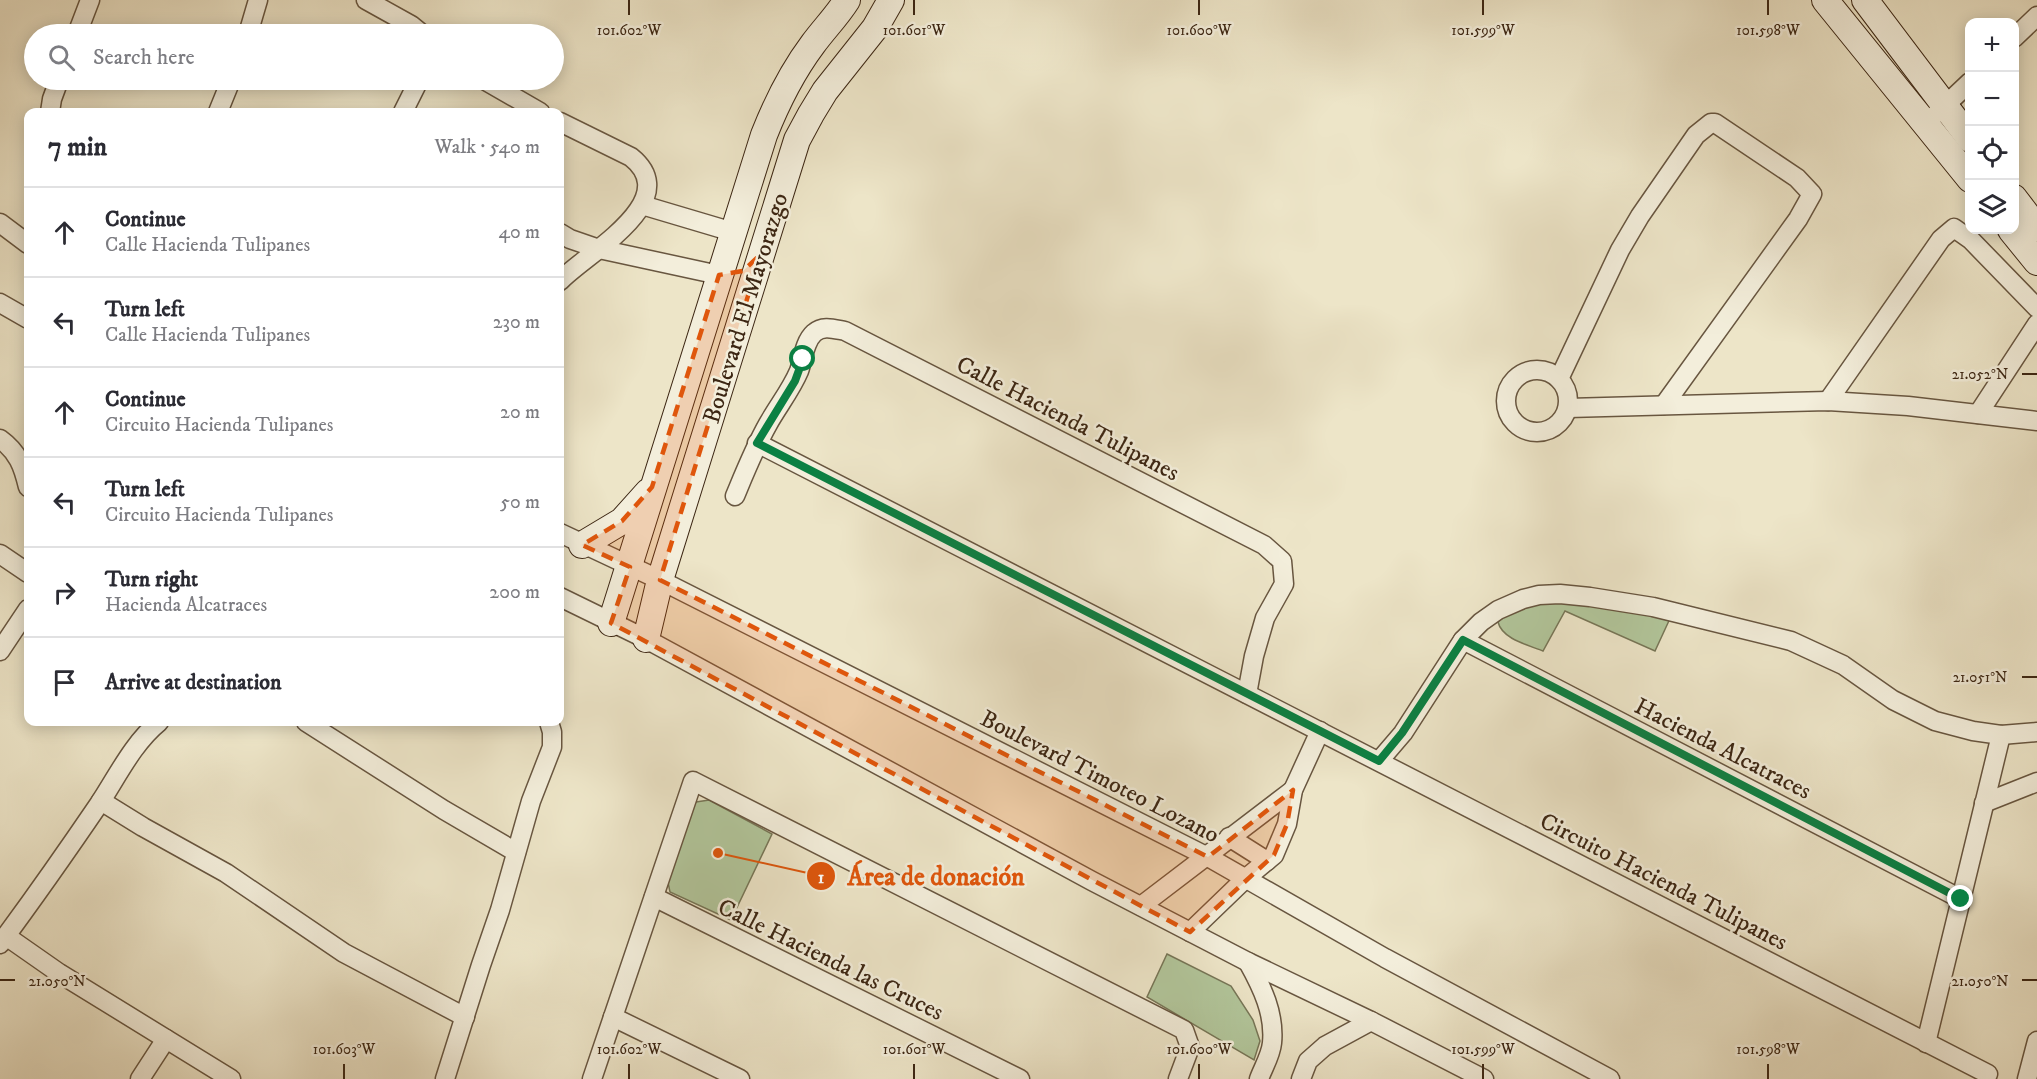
<!DOCTYPE html>
<meta charset="utf-8">
<style>
body{margin:0;font-family:"IM FELL DW Pica",serif;background:#f2f2f3;color:#2b2b33}
.controls{position:absolute;right:18px;top:18px;display:grid;overflow:hidden;border-radius:12px;box-shadow:0 3px 15px #0003}
.controls button{width:54px;height:54px;display:grid;place-items:center;padding:0;border:0;border-bottom:2px solid #e1e1e2;background:#fff;color:#2b2b33;font:30px sans-serif}
.stop{position:absolute;width:18px;height:18px;margin:-14px;border:4px solid #0b8043;border-radius:50%;background:#fff}
.stop.end{background:#0b8043;border-color:#fff;box-shadow:0 2px 6px #0008}
.list{margin:0;padding:0;list-style:none}
h2{display:flex;justify-content:space-between;align-items:center;height:78px;margin:0;padding:0 24px;font-size:26px}
h2 small{font-size:20px;font-weight:400;color:#7c7c81}
.list li{display:grid;grid-template-columns:39px 1fr auto;gap:18px;align-items:center;box-sizing:border-box;height:90px;padding:0 24px;border-top:2px solid #e1e1e2}
.list b{display:block;font-size:22px;white-space:nowrap}
.list p{margin:0;font-size:20px;white-space:nowrap;color:#7c7c81}
.list em{font-size:20px;font-style:normal;color:#7c7c81}
.icon{flex:none;width:33px;height:33px;fill:none;stroke:currentColor;stroke-width:2;stroke-linecap:round;stroke-linejoin:round}
.map{position:relative;flex:none;width:2037px;height:1079px;overflow:hidden}
.search{position:absolute;background:#fff;box-shadow:0 3px 15px #0003;left:24px;top:24px;width:540px;height:66px;display:flex;align-items:center;gap:15px;box-sizing:border-box;padding:0 21px;border-radius:33px;color:#7c7c81;font-size:22px}
.panel{position:absolute;background:#fff;box-shadow:0 3px 15px #0003;left:24px;top:108px;width:540px;height:618px;border-radius:12px}
.map>svg:first-child{display:block}
.green{fill:#b2c69b;stroke:#777657;stroke-width:1.5}
.lines{fill:none;stroke-linecap:round;stroke-linejoin:round}
.street-casing{stroke:#685640;stroke-width:21}
.secondary-casing{stroke:#3c2613;stroke-width:28}
.street{stroke:#f3eedb;stroke-width:18}
.secondary{stroke:#f3eedb;stroke-width:26}
.route{stroke:#0b8043;stroke-width:8}
.marked{fill:#df560c;fill-opacity:0.2;stroke:#df560c;stroke-width:4.5;stroke-dasharray:12 8;stroke-linejoin:round}
.ticks{fill:none;stroke:#3c2613;stroke-width:2}
.labels{text-anchor:middle;stroke-width:5;stroke-linejoin:round;paint-order:stroke}
.street-label{font-size:24px;fill:#3c2613;stroke:#f3eedb}
.ticks-label{font-size:15px;text-anchor:middle;fill:#3c2613;stroke:#f3eedb;stroke-width:5;stroke-linejoin:round;paint-order:stroke}
.leader{fill:none;stroke:#df560c;stroke-width:2}
.callout-dot{fill:#df560c;stroke:#f3eedb;stroke-width:2}
.mark-label{font-size:18px;text-anchor:middle;font-weight:bold;fill:#fff}
.callout-label{font-size:26px;text-anchor:middle;font-weight:bold;fill:#df560c;stroke:#f3eedb;stroke-width:5;stroke-linejoin:round;paint-order:stroke}
</style>
<div class="map">
<svg width="2037" height="1079" viewBox="0 0 2037 1079">
<rect width="100%" height="100%" fill="#ede5c8"/>
<filter id="stains"><feTurbulence type="fractalNoise" baseFrequency=".00333" numOctaves="4"/><feColorMatrix values="0 0 0 0 .2 0 0 0 0 .09 0 0 0 0 .02 0 0 0 .5 -.17"/></filter>
<radialGradient id="worn" r=".72"><stop offset=".6" stop-color="#630" stop-opacity="0"/><stop offset="1" stop-color="#630" stop-opacity=".3"/></radialGradient>
<g class="green">
<path d="M 1550,599 L 1673,612 L 1655,651 L 1565,611 L 1543,651 C 1528,645 1502,639 1498,622 L 1501,617 Z"/>
<polygon points="709,800 772,834 731,920 670,892 666,873 691,805 696,802"/>
<polygon points="1167,954 1231,986 1253,1020 1260,1041 1254,1060 1147,997"/>
</g>
<g class="lines">
<defs>
<g id="street">
<polyline points="366,0 411,25 422,34"/>
<polyline points="77,34 90,0"/>
<polyline points="248,34 258,0"/>
<polyline points="2014,38 2037,16"/>
<polyline points="484,80 540,112"/>
<polyline points="50,112 52,99 59,80"/>
<polyline points="218,112 231,80"/>
<polyline points="403,112 419,80"/>
<polyline points="1936,114 1970,82"/>
<path d="M 560,122 L 631,157 C 686,201 585,254 560,281"/>
<polyline points="642,205 733,232"/>
<polyline points="0,223 28,244"/>
<polyline points="560,233 570,239 599,249 719,275"/>
<polyline points="0,303 28,319"/>
<circle cx="1537" cy="401" r="31"/>
<polyline points="1559,379 1620,250 1640,216 1696,135 1711,123 1715,123 1797,178 1812,194 1798,219 1664,405"/>
<polyline points="1828,401 1941,239 1954,228 1971,240 2037,308"/>
<polyline points="1568,408 1828,401 1908,406 2037,421"/>
<polyline points="1978,414 2037,324"/>
<path d="M 0,439 C 18,452 23,466 28,487"/>
<polyline points="757,443 1988,1074"/>
<path d="M 735,496 C 745,472 755,447 768,424 C 778,406 791,390 799,371 C 803,360 804,342 814,333 C 823,325 834,329 845,331 L 1264,545 L 1282,561 L 1284,584 L 1265,618 L 1254,656 L 1247,694"/>
<polyline points="560,533 660,580 1208,857 1385,958 1610,1079"/>
<polyline points="0,554 28,573"/>
<polyline points="560,597 646,639 1092,881 1248,962 1371,1021 1484,1079"/>
<polyline points="1463,640 1961,899"/>
<polyline points="0,651 28,609"/>
<polyline points="306,722 444,810 516,852"/>
<polyline points="1379,761 1403,733 1463,640 1481,622 1498,610 1523,599 1539,595 1560,594 1590,597 1653,607 1791,641 1843,665 1893,700 1935,721 1973,731 2001,735 2037,732"/>
<polyline points="101,801 143,827 226,873 344,953 465,1017"/>
<polyline points="1984,803 2037,782"/>
<polyline points="1229,837 1267,861"/>
<polyline points="654,897 1020,1079"/>
<polyline points="1141,906 1293,790"/>
<polyline points="1190,932 1245,879 1274,855 1287,824 1293,790 1320,731"/>
<polyline points="6,936 59,973 231,1079"/>
<path d="M 0,944 C 34,898 67,851 99,804 C 117,777 133,743 159,722"/>
<path d="M 1248,962 C 1262,987 1275,1014 1272,1043 C 1271,1055 1263,1068 1259,1079"/>
<polyline points="613,1017 740,1079"/>
<polyline points="1926,1043 2001,735"/>
<polyline points="140,1079 166,1039"/>
<polyline points="445,1079 481,965 500,910 531,801 552,747 552,732 549,722"/>
<polyline points="592,1079 693,781 1184,1030 1190,1047 1178,1079"/>
<polyline points="1301,1079 1308,1061 1325,1046 1371,1021"/>
<polyline points="2027,1079 2037,1041"/>
</g>
<g id="secondary">
<polyline points="1825,0 1970,179"/>
<polyline points="1865,0 1970,139"/>
<polyline points="2014,198 2037,228"/>
<polyline points="2011,230 2037,262"/>
<polyline points="582,545 622,521 648,492"/>
<path d="M 611,623 L 764,135 C 777,102 792,72 813,44 C 824,29 837,16 847,0"/>
<polyline points="646,639 660,580 797,140 811,114 825,91 875,28 891,0"/>
</g>
</defs>
<use href="#street" class="street-casing"/>
<use href="#secondary" class="secondary-casing"/>
<use href="#street" class="street"/>
<use href="#secondary" class="secondary"/>
</g>
<g class="lines">
<polyline class="route" points="803,359 795,381 757,443 1379,761 1402,733 1463,640 1961,899"/>
</g>
<path class="marked" d="M 761,254 L 660,580 L 1208,857 L 1293,790 L 1287,824 L 1274,855 L 1190,932 L 611,623 L 630,567 L 582,545 L 622,521 L 652,487 L 719,275 L 743,271 Z"/>
<path class="ticks" d="M 629,0 L 629,15M 914,0 L 914,15M 1199,0 L 1199,15M 1483,0 L 1483,15M 1768,0 L 1768,15M 2022,374 L 2037,374M 2022,677 L 2037,677M 0,980 L 15,980M 2022,980 L 2037,980M 344,1064 L 344,1079M 629,1064 L 629,1079M 914,1064 L 914,1079M 1199,1064 L 1199,1079M 1483,1064 L 1483,1079M 1768,1064 L 1768,1079"/>
<g class="labels">
<g class="street-label">
<text transform="translate(745 308) rotate(-73)" y="8">Boulevard El Mayorazgo</text>
<text transform="translate(1068 418) rotate(27)" y="8">Calle Hacienda Tulipanes</text>
<text transform="translate(1723 748) rotate(27)" y="8">Hacienda Alcatraces</text>
<text transform="translate(1100 776) rotate(27)" y="8">Boulevard Timoteo Lozano</text>
<text transform="translate(1664 881) rotate(27)" y="8">Circuito Hacienda Tulipanes</text>
<text transform="translate(831 959) rotate(26)" y="8">Calle Hacienda las Cruces</text>
</g>
</g>
<g class="ticks-label">
<text x="629" y="35">101.602°W</text>
<text x="914" y="35">101.601°W</text>
<text x="1199" y="35">101.600°W</text>
<text x="1483" y="35">101.599°W</text>
<text x="1768" y="35">101.598°W</text>
<text x="1980" y="379">21.052°N</text>
<text x="1980" y="682">21.051°N</text>
<text x="57" y="986">21.050°N</text>
<text x="1980" y="986">21.050°N</text>
<text x="344" y="1054">101.603°W</text>
<text x="629" y="1054">101.602°W</text>
<text x="914" y="1054">101.601°W</text>
<text x="1199" y="1054">101.600°W</text>
<text x="1483" y="1054">101.599°W</text>
<text x="1768" y="1054">101.598°W</text>
</g>
<path class="leader" d="M718 853L821 876"/>
<g class="callout-dot">
<circle cx="718" cy="853" r="6"/>
<circle cx="821" cy="876" r="15"/>
</g>
<g class="mark-label">
<text x="821" y="883">1</text>
</g>
<g class="callout-label">
<text x="936" y="885">Área de donación</text>
</g>
<rect width="100%" height="100%" filter="url(#stains)"/>
<rect width="100%" height="100%" fill="url(#worn)"/>
</svg>
<div class="controls">
<button>+</button>
<button>−</button>
<button><svg class="icon" aria-label="locate" viewBox="0 0 24 24"><circle cx="12" cy="12" r="6"/><path d="M12 2v4M12 18v4M2 12h4M18 12h4"/></svg></button>
<button><svg class="icon" aria-label="layers" viewBox="0 0 24 24"><path d="M12 4l9 5-9 5-9-5zM3 14l9 5 9-5"/></svg></button>
</div>
<div class="stop" style="left:803px;top:359px"></div>
<div class="stop end" style="left:1961px;top:899px"></div>
<div class="search"><svg class="icon" aria-label="search" viewBox="0 0 24 24"><circle cx="10" cy="10" r="6"/><path d="M15 15l6 6"/></svg>Search here</div>
<section class="panel">
<h2>7 min<small>Walk · 540 m</small></h2>
<ul class="list">
<li><svg class="icon" aria-label="ahead" viewBox="0 0 24 24"><path d="M12 20V5M6 11l6-6 6 6"/></svg><div><b>Continue</b><p>Calle Hacienda Tulipanes</p></div><em>40 m</em></li>
<li><svg class="icon" aria-label="left" viewBox="0 0 24 24"><path d="M17 20v-9H6M10 6l-5 5 5 5"/></svg><div><b>Turn left</b><p>Calle Hacienda Tulipanes</p></div><em>230 m</em></li>
<li><svg class="icon" aria-label="ahead" viewBox="0 0 24 24"><path d="M12 20V5M6 11l6-6 6 6"/></svg><div><b>Continue</b><p>Circuito Hacienda Tulipanes</p></div><em>20 m</em></li>
<li><svg class="icon" aria-label="left" viewBox="0 0 24 24"><path d="M17 20v-9H6M10 6l-5 5 5 5"/></svg><div><b>Turn left</b><p>Circuito Hacienda Tulipanes</p></div><em>50 m</em></li>
<li><svg class="icon" aria-label="right" viewBox="0 0 24 24"><path d="M7 20v-9h11M14 6l5 5-5 5"/></svg><div><b>Turn right</b><p>Hacienda Alcatraces</p></div><em>200 m</em></li>
<li><svg class="icon" aria-label="arrive" viewBox="0 0 24 24"><path d="M6 21V4h12l-3 4 3 4H6"/></svg><div><b>Arrive at destination</b></div></li>
</ul>
</section>
</div>
